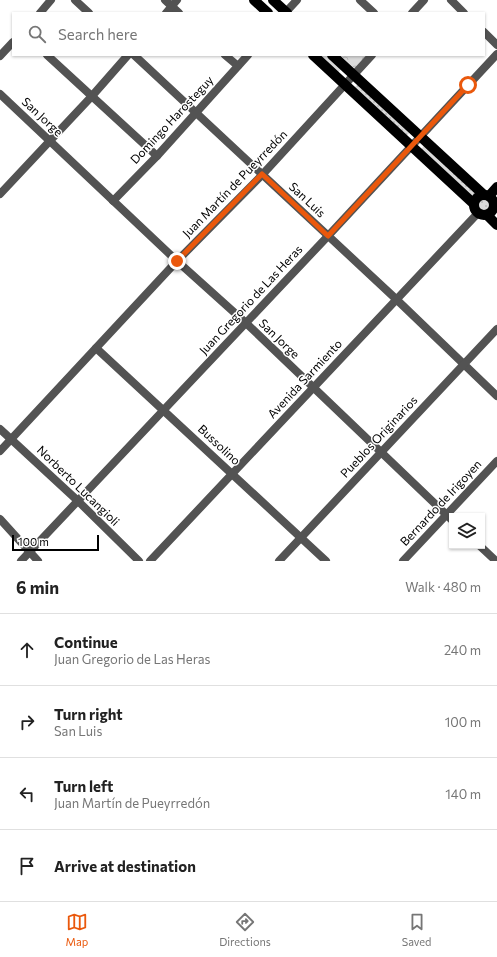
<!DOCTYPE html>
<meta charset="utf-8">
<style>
body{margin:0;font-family:Commissioner,sans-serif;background:#f2f2f2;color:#222}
.controls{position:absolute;right:12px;bottom:12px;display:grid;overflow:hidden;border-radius:0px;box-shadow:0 1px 3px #0004}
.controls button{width:36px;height:36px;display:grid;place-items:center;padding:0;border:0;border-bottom:1px solid #e0e0e0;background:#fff;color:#222;font:20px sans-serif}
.scale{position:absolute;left:12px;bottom:10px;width:87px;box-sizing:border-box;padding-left:4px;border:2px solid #000;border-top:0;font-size:11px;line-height:14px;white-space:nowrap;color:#000;-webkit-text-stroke:3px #fff;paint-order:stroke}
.stop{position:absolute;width:12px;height:12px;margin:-9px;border:3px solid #ea580c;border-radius:50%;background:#fff}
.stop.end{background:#ea580c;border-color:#fff;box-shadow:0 1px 4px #0008}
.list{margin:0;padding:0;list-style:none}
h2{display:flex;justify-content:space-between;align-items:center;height:52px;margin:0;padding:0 16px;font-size:17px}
h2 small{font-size:13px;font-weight:400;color:#767676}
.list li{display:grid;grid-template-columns:26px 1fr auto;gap:12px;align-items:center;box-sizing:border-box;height:72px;padding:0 16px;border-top:1px solid #e0e0e0}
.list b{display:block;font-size:15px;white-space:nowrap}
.list p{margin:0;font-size:13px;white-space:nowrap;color:#767676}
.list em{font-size:13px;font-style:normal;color:#767676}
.icon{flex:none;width:22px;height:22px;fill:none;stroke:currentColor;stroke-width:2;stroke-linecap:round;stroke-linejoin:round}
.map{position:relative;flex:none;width:497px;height:561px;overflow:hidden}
.search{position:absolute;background:#fff;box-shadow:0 1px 3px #0004;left:12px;right:12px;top:12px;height:44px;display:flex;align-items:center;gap:10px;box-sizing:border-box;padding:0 14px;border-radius:0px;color:#767676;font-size:15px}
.sheet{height:340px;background:#fff}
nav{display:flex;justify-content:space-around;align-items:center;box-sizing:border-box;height:56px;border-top:1px solid #e0e0e0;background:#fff;font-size:11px;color:#767676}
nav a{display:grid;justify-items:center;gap:2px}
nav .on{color:#ea580c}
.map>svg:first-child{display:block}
.grass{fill:url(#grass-dots)}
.forest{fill:url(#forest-crowns)}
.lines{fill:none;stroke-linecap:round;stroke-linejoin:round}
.minor{stroke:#535353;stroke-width:8}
.major{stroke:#000;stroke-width:10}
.route{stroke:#ea580c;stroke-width:5}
.labels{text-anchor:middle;stroke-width:3;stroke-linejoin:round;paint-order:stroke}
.street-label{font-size:12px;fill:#000;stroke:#fff}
</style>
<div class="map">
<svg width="497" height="561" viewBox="0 0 497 561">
<defs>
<pattern id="grass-dots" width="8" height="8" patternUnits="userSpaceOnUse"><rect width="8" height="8" fill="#dadada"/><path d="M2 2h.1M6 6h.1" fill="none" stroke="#b9b9b9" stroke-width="1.8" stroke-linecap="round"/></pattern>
<pattern id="forest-crowns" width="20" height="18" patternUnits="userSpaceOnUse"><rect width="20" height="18" fill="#dadada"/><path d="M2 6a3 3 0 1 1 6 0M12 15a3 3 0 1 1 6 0" fill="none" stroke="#b9b9b9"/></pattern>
</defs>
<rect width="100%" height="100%" fill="#fff"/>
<g class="grass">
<polygon points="318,55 327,55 342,69 337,73"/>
<polygon points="359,83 410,132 406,137 354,88"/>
<polygon points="426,144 477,193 473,197 421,149"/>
<circle cx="485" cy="205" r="6"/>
</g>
<polygon class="forest" points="340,55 368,55 355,69"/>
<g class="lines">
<g class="minor">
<polyline points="75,0 89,13"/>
<polyline points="165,0 179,13"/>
<polyline points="360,0 374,13"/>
<polyline points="451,0 464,13"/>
<polyline points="40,13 51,0"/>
<polyline points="166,13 177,0"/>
<polyline points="285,13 297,0"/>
<polyline points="412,13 424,0"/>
<polyline points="484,32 497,45"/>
<polyline points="47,55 157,156"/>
<polyline points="134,55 396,299 497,396"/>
<polyline points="225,55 238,66"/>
<polyline points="0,56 13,42"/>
<polyline points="0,94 177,261 246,323 452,520"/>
<polyline points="0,194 92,96 128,55"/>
<polyline points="113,201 157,156 248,55"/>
<polyline points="96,348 326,561"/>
<polyline points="0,429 78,501 139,561"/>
<polyline points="0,451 177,261 262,175 372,55"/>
<polyline points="0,519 38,561"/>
<polyline points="480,546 496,561"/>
<polyline points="21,561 328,236 497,54"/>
<polyline points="150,561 478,213"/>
<polyline points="279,561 497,329"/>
<polyline points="403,561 497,461"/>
</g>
<g class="major">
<polyline points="254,0 268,13"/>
<polyline points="273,0 287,13"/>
<polyline points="313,55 474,204"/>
<polyline points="332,55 484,195"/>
<circle cx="484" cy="205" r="10"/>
<polyline points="489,196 497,187"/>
<polyline points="487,215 497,225"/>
</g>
</g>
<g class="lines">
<polyline class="route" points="177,261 262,174 328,236 468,85"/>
</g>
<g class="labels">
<g class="street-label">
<text transform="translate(42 117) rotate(43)" y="4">San Jorge</text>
<text transform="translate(172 120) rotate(-47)" y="4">Domingo Harosteguy</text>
<text transform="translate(235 184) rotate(-46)" y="4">Juan Martín de Pueyrredón</text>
<text transform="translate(307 200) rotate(43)" y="4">San Luis</text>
<text transform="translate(251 300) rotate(-47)" y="4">Juan Gregorio de Las Heras</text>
<text transform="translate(279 339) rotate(44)" y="4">San Jorge</text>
<text transform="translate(305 379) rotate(-47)" y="4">Avenida Sarmiento</text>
<text transform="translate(379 437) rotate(-47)" y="4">Pueblos Originarios</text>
<text transform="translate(219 445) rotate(43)" y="4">Bussolino</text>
<text transform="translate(78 486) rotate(44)" y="4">Norberto Lucangioli</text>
<text transform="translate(441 503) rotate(-47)" y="4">Bernardo de Irigoyen</text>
</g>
</g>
</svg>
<div class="controls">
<button><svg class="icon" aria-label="layers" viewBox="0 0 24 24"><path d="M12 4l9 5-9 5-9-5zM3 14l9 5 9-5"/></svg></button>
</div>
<div class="scale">100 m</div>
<div class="stop" style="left:468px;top:85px"></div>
<div class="stop end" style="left:177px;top:261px"></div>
<div class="search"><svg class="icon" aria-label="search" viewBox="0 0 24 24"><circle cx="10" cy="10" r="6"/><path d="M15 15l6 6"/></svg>Search here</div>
</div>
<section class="sheet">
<h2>6 min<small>Walk · 480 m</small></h2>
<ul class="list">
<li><svg class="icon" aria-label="ahead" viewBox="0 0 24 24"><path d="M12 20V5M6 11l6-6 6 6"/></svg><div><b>Continue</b><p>Juan Gregorio de Las Heras</p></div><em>240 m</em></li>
<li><svg class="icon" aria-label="right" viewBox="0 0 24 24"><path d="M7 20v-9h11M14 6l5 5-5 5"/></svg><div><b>Turn right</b><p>San Luis</p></div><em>100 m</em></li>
<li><svg class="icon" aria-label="left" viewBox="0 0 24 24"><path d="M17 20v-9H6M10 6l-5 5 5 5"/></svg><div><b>Turn left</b><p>Juan Martín de Pueyrredón</p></div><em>140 m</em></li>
<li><svg class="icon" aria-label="arrive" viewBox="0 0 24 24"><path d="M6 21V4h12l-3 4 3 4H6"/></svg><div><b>Arrive at destination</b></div></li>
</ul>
</section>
<nav>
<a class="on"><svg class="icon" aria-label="map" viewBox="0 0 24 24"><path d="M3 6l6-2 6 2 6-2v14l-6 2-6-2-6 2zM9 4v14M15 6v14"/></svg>Map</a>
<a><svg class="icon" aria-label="directions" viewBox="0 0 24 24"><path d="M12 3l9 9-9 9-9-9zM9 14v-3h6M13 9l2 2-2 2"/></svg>Directions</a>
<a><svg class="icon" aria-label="saved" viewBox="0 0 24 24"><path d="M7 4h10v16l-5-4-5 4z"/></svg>Saved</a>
</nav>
